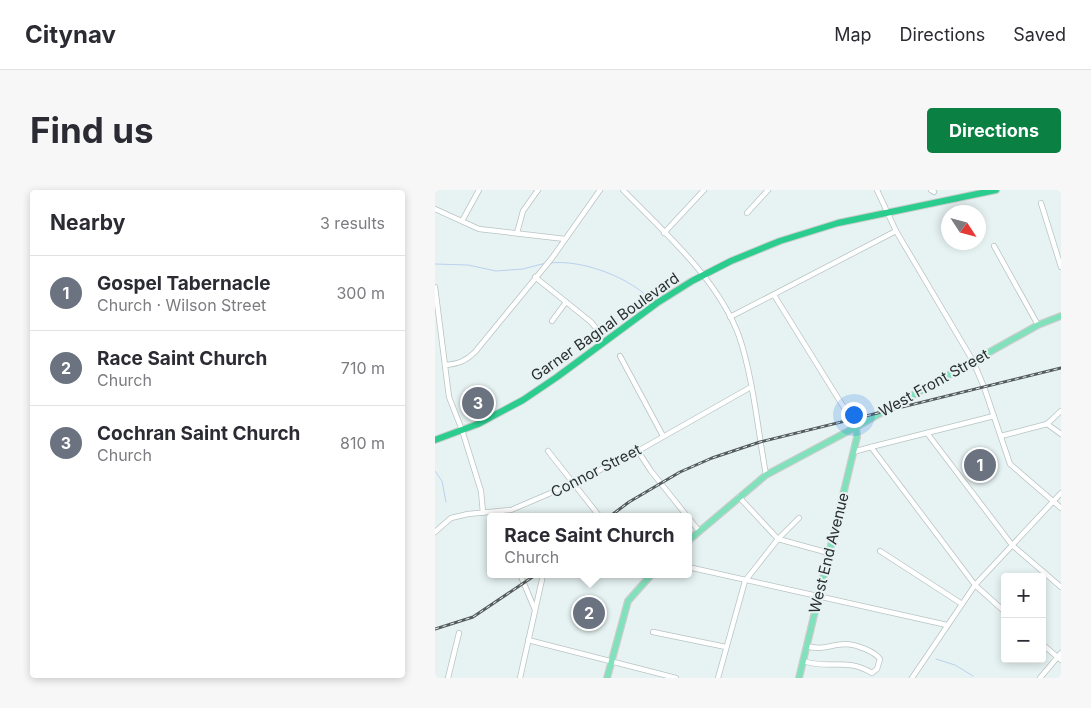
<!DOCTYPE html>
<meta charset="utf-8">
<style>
body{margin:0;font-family:Inter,sans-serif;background:#f7f7f7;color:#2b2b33}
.controls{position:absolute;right:15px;bottom:15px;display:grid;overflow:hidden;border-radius:5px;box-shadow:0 2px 8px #0003}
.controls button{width:45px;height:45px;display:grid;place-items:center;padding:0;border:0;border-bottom:1px solid #e1e1e2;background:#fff;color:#2b2b33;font:25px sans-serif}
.compass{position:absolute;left:506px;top:15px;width:45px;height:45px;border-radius:50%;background:#fff;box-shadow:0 2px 8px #0003;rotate:126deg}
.you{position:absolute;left:418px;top:224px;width:18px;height:18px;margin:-12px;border:4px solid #fff;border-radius:50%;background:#1a73e8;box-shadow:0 0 0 8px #1a73e833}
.badge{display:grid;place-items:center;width:32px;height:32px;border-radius:50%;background:#0b8043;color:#fff;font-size:16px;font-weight:700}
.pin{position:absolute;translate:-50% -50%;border:2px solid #fff;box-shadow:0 1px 5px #0006}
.popup{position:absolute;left:52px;top:323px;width:205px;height:65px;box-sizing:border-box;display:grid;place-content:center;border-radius:5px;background:#fff;filter:drop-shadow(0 1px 4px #0005);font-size:16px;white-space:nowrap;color:#7c7c81}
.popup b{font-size:19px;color:#2b2b33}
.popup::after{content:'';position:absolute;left:50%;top:100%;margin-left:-10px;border:10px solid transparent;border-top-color:#fff}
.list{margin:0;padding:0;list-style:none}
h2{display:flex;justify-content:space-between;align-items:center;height:65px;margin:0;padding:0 20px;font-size:21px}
h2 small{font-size:16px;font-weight:400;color:#7c7c81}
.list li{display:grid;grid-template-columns:32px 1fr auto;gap:15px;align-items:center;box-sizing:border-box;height:75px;padding:0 20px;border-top:1px solid #e1e1e2}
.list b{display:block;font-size:19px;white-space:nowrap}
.list p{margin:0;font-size:16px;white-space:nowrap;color:#7c7c81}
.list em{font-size:16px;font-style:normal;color:#7c7c81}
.map{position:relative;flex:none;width:626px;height:488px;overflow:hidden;border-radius:5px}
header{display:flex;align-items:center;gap:30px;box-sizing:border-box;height:70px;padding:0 25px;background:#fff;border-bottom:1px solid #e1e1e2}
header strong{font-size:24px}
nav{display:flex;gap:28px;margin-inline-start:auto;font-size:18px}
.intro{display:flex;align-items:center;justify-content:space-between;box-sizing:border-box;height:120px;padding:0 30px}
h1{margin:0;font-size:35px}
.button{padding:12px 22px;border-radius:5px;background:#0b8043;color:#fff;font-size:18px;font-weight:700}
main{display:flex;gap:30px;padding:0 30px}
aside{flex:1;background:#fff;border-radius:5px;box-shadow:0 2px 8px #0003}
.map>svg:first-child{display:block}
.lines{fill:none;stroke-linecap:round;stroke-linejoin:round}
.stream{stroke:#bad0ed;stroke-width:1}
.minor-casing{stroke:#b8c4c3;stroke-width:6}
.major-casing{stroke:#cccdcd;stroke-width:8}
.highway-casing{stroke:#cccdcd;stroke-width:8}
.minor{stroke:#fff;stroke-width:4.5}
.major{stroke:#80e1bc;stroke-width:5.5}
.highway{stroke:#2bcd8f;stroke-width:6}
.rail-casing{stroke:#565c5c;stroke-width:3}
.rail{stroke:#e7f3f3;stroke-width:1;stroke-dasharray:4;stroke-linecap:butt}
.labels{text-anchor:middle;stroke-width:4;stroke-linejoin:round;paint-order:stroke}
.street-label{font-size:15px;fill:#2b2f2f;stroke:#e7f3f3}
</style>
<header>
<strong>Citynav</strong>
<nav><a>Map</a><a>Directions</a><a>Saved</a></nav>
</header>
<div class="intro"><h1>Find us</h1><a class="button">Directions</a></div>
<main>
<aside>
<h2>Nearby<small>3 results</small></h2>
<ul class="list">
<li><span class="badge" style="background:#6b7280">1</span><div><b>Gospel Tabernacle</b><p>Church · Wilson Street</p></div><em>300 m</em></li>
<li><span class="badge" style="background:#6b7280">2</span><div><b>Race Saint Church</b><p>Church</p></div><em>710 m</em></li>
<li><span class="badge" style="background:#6b7280">3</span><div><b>Cochran Saint Church</b><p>Church</p></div><em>810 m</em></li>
</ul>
</aside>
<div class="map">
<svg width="626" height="488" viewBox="0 0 626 488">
<rect width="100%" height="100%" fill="#e7f3f3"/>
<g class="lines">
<g class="stream">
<path d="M 115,73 C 147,69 197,88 218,112"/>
<polyline points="0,74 33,75 61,81 88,79 111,73"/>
<polyline points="0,281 7,291 11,312"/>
<polyline points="501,469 520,475 538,486"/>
</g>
<defs>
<g id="minor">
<path d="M 188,0 C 229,42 283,89 304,146 C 318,187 323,241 331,285"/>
<polyline points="442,0 461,41 538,171 549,197 575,274 626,318"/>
<polyline points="496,0 499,2"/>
<polyline points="606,13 626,77"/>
<polyline points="0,19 44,39 130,49"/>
<polyline points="312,23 333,0"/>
<polyline points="27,31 44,0"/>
<polyline points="82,43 88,21 103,0"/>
<polyline points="229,43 269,0"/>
<polyline points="559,56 603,135"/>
<polyline points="100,87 156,132 166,144"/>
<polyline points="0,97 14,207 27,240 46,301 48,323"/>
<polyline points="339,105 421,237"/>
<polyline points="295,127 461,41"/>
<polyline points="117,131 131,112"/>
<polyline points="185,166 228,246"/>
<path d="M 10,175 C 23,174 31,171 40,162 L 117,68 L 165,0"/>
<polyline points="612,234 626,244"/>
<polyline points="492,243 577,355 626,397"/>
<polyline points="566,246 612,234 626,221"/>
<polyline points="436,257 540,395 570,422"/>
<polyline points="113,261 165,327"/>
<polyline points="203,261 216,281 264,341"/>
<polyline points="418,262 436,257 559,226"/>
<polyline points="304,307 343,349 394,363"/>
<polyline points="0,342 16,328 33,324 76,320 139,293 203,261 316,197"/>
<polyline points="445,361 527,414"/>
<polyline points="253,377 512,435"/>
<polyline points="85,384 100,420"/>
<polyline points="218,442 291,457"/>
<polyline points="93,450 241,488"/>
<polyline points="607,454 626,470"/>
<path d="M 368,471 C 395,480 411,467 437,483 L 442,479 L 445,469 C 439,461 422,455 412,454 C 396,454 389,461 371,456"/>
<polyline points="13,488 24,443"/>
<polyline points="85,488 108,385"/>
<polyline points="283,488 310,391 343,349 364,328"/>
<polyline points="477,488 540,395 626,303"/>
<polyline points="605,488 626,463"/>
</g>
<g id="major">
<polyline points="253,351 331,285 421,237 603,135 626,126"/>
<polyline points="172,488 193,411 217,384"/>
<polyline points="364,488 422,247 421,237"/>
</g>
<polyline id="highway" points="0,250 43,234 88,210 122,187 222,113 257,91 296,71 345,51 403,33 561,0"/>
</defs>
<use href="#minor" class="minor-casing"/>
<use href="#major" class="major-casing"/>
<use href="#highway" class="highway-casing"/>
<use href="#minor" class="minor"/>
<use href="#major" class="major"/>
<use href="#highway" class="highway"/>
<defs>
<g id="rail">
<polyline points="174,327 194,312 245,282 277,268 325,252 626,178"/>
<polyline points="0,439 38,427 102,384"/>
</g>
</defs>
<use href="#rail" class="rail-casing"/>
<use href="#rail" class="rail"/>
</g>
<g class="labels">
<g class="street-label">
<text transform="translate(170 137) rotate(-35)" y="5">Garner Bagnal Boulevard</text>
<text transform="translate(499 193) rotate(-29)" y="5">West Front Street</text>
<text transform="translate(161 281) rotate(-27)" y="5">Connor Street</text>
<text transform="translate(394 363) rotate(-76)" y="5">West End Avenue</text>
</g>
</g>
</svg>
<div class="controls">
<button>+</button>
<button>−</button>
</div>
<svg class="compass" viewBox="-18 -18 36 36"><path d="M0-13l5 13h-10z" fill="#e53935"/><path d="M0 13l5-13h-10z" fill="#7c7c81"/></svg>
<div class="you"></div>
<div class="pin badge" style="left:545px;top:275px;background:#6b7280">1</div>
<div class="pin badge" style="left:154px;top:423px;background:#6b7280">2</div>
<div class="popup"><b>Race Saint Church</b>Church</div>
<div class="pin badge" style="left:43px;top:213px;background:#6b7280">3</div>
</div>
</main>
